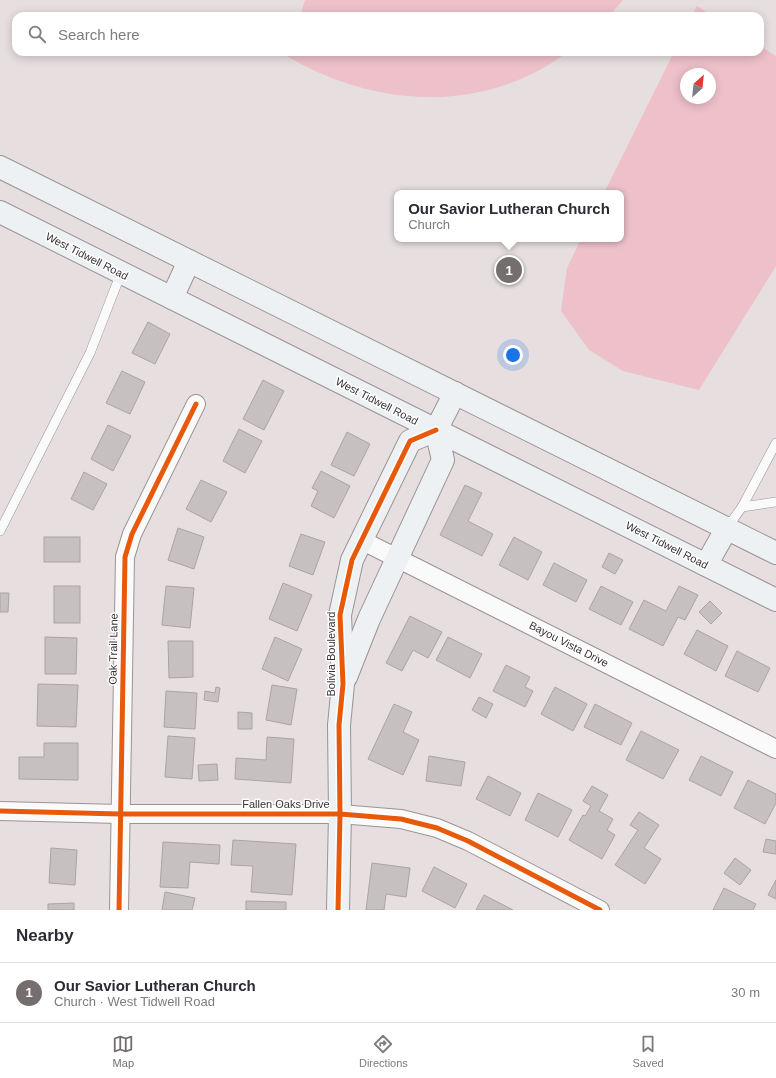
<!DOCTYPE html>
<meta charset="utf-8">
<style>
body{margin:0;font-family:Arial,sans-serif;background:#f2f2f3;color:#2b2b33}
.compass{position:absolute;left:680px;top:68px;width:36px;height:36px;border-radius:50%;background:#fff;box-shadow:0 2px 10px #0003;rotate:27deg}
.you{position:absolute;left:513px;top:355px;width:14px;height:14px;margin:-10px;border:3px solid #fff;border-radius:50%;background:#1a73e8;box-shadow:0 0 0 6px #1a73e833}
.badge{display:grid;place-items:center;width:26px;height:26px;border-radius:50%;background:#756e6f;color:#fff;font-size:13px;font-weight:700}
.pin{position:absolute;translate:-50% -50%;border:2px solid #fff;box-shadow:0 1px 4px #0006}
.popup{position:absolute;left:394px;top:190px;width:230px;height:52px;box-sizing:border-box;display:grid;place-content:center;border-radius:8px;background:#fff;filter:drop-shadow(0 1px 3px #0005);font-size:13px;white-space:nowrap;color:#7c7c81}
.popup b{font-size:15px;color:#2b2b33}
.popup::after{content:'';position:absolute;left:50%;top:100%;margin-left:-8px;border:8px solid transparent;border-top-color:#fff}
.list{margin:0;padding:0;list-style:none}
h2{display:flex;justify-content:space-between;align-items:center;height:52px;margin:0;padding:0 16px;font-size:17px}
h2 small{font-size:13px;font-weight:400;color:#7c7c81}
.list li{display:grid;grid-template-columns:26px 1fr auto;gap:12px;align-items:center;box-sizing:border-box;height:60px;padding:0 16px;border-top:1px solid #e1e1e2}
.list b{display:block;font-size:15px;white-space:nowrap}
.list p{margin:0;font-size:13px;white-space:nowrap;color:#7c7c81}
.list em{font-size:13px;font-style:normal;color:#7c7c81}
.icon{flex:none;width:22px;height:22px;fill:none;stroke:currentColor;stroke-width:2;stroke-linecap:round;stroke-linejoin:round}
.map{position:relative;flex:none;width:776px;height:910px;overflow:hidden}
.search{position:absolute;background:#fff;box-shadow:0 2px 10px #0003;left:12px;right:12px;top:12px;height:44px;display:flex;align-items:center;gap:10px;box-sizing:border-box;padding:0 14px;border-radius:12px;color:#7c7c81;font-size:15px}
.sheet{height:112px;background:#fff}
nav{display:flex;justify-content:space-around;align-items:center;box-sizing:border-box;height:56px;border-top:1px solid #e1e1e2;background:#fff;font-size:11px;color:#7c7c81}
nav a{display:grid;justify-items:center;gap:2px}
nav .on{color:#756e6f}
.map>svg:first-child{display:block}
.grass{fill:#edc0ca;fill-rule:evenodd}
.building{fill:#c7c0c1;stroke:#aaa4a5}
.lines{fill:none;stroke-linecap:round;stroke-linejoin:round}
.lane-casing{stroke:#9b9495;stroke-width:10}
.street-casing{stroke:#9b9495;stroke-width:20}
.secondary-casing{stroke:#9b9495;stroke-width:24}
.lane{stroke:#fbfafa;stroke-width:9}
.street{stroke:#fbfafa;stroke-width:18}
.secondary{stroke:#eef1f3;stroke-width:22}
.cycleway-casing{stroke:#fff;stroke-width:8}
.cycleway{stroke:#e8590c;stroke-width:5}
.labels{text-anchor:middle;stroke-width:3;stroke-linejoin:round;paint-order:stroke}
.street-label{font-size:11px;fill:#383233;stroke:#fff}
</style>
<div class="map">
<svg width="776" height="910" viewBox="0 0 776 910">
<rect width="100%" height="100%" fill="#e6dedf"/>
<g class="grass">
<polygon points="305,0 623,0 609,16 300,16"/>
<polygon points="697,6 713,16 692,16"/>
<path d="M 760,46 L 776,56 L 776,266 L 699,390 L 623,371 L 589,350 L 561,311 L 567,268 L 581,239 L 621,239 L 621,193 L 604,193 L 674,52 L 760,52 ZM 686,74 L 710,74 L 710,98 L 686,98 Z"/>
<path d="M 287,52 L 568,52 C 482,115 374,108 285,55 Z"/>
</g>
<g class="building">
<polygon points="148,322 170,334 155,364 132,353"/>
<polygon points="122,371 145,382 130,414 106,403"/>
<polygon points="263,380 284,391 264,430 243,419"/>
<polygon points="108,425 131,436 113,471 91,459"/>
<polygon points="239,429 262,441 245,473 223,461"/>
<polygon points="347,432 370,444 354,476 331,465"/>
<polygon points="321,471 350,486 334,518 311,506 318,491 312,488"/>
<polygon points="84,472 107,484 93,510 71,499"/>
<polygon points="201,480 227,492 211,522 186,509"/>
<polygon points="465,485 482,493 468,521 493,534 482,556 440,535"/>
<polygon points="178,528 204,537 194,569 168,560"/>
<polygon points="301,534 325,542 313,575 289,566"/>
<rect x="44" y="537" width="36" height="25"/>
<polygon points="514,537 542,552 528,580 499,565"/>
<polygon points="609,553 623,560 615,574 602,567"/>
<polygon points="554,563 587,580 576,602 543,585"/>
<polygon points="283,583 312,595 297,631 269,619"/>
<rect x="54" y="586" width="26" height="37"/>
<polygon points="166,586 194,588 190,628 162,625"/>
<polygon points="601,586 633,602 621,625 589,609"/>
<polygon points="679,586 698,595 685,620 678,617 663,646 629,629 644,600 666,611"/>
<polygon points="0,593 9,593 8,612 0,612"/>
<polygon points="710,601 722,613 711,624 699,612"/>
<polygon points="410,616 442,632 428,658 413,650 402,671 386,663"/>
<polygon points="697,630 728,646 716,671 684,654"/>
<polygon points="45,637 77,638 76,674 45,674"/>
<polygon points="275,637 302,649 288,681 262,669"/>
<polygon points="448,637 482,654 470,678 436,660"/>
<polygon points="168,641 193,641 193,677 169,678"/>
<polygon points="737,651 770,668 758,692 725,676"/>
<polygon points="506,665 530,677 525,687 533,691 525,707 493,691"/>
<polygon points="38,684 78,685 76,727 37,726"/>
<polygon points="272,685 297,689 291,725 266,720"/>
<polygon points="216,687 220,688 218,702 204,700 205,691 215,693"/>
<polygon points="555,687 587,704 573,731 541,714"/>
<polygon points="166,691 197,693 195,729 164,727"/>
<polygon points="479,697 493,704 486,718 472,710"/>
<polygon points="394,704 412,712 403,732 419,740 403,775 368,759"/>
<polygon points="595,704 632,723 621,745 584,727"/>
<polygon points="238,712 252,713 252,729 238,729"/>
<polygon points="641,731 679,750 663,779 626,760"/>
<polygon points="168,736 195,738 192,779 165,777"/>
<polygon points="267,737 294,739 291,783 235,779 236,758 266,760"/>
<polygon points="44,743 78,743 78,780 19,779 19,757 44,757"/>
<polygon points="429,756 465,762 461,786 426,781"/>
<polygon points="701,756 733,772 721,796 689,780"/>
<polygon points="217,764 218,780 199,781 198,765"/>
<polygon points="488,776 521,793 510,816 476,799"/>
<polygon points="748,780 776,794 776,803 765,824 734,808"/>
<polygon points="592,786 608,795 599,811 613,819 607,830 615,835 602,859 569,840 583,815 585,816 591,806 583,801"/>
<polygon points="538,793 572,810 558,837 525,820"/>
<polygon points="639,812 659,825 644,848 661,859 645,884 615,865 638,830 630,825"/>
<polygon points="766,839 776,841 776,854 763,852"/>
<polygon points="233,840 296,844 292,895 251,892 253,866 231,865"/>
<polygon points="163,842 220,845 219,864 190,862 188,888 160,887"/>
<polygon points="51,848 77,850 75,885 49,883"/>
<polygon points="735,858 751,870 740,885 724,873"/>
<polygon points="372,863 410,868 406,897 386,894 384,910 366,910"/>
<polygon points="434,867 467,884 455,908 422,891"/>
<polygon points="776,880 776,899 768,895"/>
<polygon points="724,888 756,904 753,910 713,910"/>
<polygon points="165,892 195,898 192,910 162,910"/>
<polygon points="484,895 513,910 476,910"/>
<polygon points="246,901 286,902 286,910 246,910"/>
<polygon points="74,903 74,910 48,910 48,904"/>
</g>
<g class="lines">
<defs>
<g id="lane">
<polyline points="742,507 776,502"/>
<polyline points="727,528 742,507 776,443"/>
<polyline points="0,531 90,353 121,273"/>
</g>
<g id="street">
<polyline points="361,540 776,749"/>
<polyline points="0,811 120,814 340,814 401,819 437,828 468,841 600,910"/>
<polyline points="119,910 125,557 132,534 196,404"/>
</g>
<g id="secondary">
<polyline points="0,167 776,553"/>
<polyline points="0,212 776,600"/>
<polyline points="172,298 189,261"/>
<polyline points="706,565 727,528"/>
<polyline points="346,677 369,619 443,460 436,430 455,393"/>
<polyline points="338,910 340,814 339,725 343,684 340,615 352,560 410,441 436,430"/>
</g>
</defs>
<use href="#lane" class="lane-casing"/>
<use href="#street" class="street-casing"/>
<use href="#secondary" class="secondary-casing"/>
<use href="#lane" class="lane"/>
<use href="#street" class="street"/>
<use href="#secondary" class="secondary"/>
<defs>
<g id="cycleway">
<polyline points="0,811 120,814 340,814 401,819 437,828 468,841 600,910"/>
<polyline points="119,910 125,557 132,534 196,404"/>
<polyline points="338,910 340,814 339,725 343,684 340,615 352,560 410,441 436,430"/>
</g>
</defs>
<use href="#cycleway" class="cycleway-casing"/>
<use href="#cycleway" class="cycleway"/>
</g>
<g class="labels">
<g class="street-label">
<text transform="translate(87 256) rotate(27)" y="4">West Tidwell Road</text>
<text transform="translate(377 401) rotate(27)" y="4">West Tidwell Road</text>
<text transform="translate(667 545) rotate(27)" y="4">West Tidwell Road</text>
<text transform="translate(569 644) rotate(27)" y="4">Bayou Vista Drive</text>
<text transform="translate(113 649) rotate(-89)" y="4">Oak Trail Lane</text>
<text transform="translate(331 654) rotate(-90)" y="4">Bolivia Boulevard</text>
<text x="286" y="808">Fallen Oaks Drive</text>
</g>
</g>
</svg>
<svg class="compass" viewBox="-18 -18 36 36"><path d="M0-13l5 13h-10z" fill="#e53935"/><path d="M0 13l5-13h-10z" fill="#7c7c81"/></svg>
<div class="you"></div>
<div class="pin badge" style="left:509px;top:270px">1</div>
<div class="popup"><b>Our Savior Lutheran Church</b>Church</div>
<div class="search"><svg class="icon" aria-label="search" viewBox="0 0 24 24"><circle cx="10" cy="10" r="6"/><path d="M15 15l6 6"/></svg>Search here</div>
</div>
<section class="sheet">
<h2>Nearby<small></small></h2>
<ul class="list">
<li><span class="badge">1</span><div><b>Our Savior Lutheran Church</b><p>Church · West Tidwell Road</p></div><em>30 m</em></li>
</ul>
</section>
<nav>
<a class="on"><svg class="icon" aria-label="map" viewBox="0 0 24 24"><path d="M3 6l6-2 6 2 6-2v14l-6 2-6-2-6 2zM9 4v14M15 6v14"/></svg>Map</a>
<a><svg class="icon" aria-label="directions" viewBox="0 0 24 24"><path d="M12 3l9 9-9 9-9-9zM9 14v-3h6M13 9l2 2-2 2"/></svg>Directions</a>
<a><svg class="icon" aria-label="saved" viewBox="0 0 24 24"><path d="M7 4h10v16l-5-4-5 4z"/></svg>Saved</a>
</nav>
